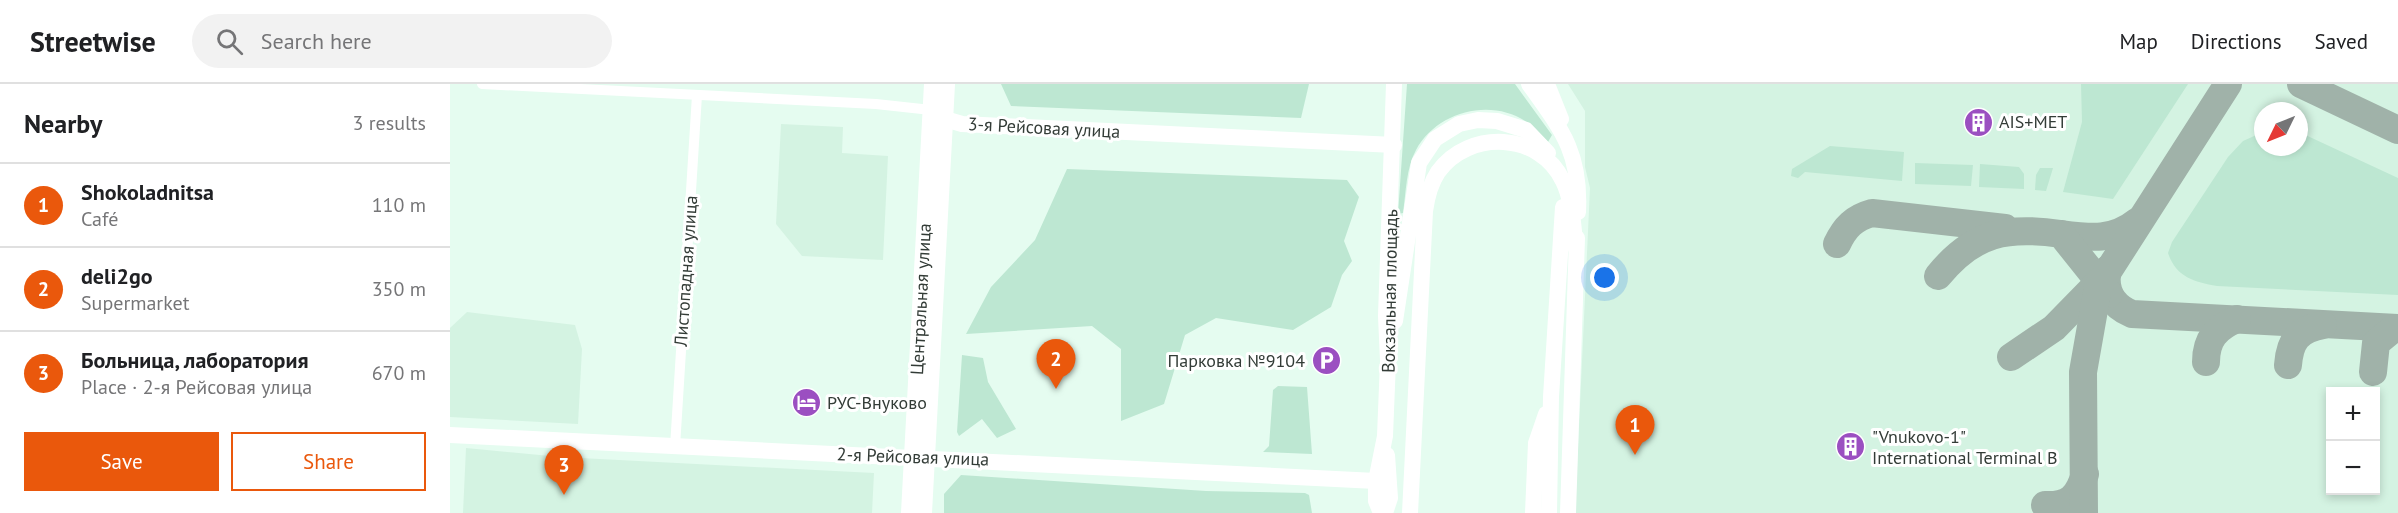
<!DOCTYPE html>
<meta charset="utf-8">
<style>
body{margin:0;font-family:"PT Sans",sans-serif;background:#f2f2f2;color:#202124}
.controls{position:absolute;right:18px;bottom:18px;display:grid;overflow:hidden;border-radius:0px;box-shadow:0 3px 9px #0003}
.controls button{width:54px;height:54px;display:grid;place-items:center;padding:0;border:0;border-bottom:2px solid #e0e0e0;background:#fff;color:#202124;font:30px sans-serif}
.compass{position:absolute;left:1804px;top:18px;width:54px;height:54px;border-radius:50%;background:#fff;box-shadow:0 3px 9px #0003;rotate:227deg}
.you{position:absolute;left:1155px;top:194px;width:21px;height:21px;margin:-15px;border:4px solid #fff;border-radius:50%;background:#1a73e8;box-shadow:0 0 0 9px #1a73e833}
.badge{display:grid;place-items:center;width:39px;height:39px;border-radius:50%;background:#ea580c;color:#fff;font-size:20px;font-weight:700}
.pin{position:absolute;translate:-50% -50px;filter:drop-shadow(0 2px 3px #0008)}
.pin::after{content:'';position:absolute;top:32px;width:21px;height:18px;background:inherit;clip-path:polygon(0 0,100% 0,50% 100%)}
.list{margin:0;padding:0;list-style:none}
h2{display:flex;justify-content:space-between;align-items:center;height:78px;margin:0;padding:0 24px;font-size:26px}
h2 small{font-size:20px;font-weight:400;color:#757577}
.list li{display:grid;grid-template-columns:39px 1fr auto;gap:18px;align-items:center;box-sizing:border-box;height:84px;padding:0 24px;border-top:2px solid #e0e0e0}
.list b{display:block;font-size:22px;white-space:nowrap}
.list p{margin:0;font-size:20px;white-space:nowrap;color:#757577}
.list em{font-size:20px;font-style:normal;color:#757577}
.actions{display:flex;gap:12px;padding:18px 24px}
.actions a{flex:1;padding:14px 0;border:2px solid #ea580c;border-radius:0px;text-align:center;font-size:21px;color:#ea580c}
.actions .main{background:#ea580c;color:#fff}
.icon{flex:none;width:33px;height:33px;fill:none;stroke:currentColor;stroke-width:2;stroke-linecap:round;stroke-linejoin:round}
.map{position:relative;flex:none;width:1948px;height:429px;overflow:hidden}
header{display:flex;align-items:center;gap:36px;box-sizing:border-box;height:84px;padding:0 30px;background:#fff;border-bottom:2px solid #e0e0e0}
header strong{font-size:28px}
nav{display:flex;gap:33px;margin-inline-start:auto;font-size:21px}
.search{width:420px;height:54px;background:#f2f2f2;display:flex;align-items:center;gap:15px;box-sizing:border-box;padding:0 21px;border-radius:33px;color:#757577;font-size:22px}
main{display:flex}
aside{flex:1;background:#fff}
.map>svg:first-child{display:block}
.built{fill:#d4f3e2;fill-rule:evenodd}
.green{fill:#bde7d2}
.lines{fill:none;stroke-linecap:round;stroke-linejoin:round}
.taxiway{stroke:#a0b2a9;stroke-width:28}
.street{stroke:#fff;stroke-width:10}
.secondary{stroke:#fff;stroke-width:16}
.labels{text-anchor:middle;stroke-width:6;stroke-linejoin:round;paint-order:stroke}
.poi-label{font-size:18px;fill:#333c37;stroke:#fff;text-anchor:start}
.street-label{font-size:18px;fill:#333c37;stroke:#fff}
</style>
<header>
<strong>Streetwise</strong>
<div class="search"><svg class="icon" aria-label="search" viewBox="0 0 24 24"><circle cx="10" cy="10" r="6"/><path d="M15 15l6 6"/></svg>Search here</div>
<nav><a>Map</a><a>Directions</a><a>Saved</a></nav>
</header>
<main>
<aside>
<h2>Nearby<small>3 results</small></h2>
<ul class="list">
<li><span class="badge">1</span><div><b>Shokoladnitsa</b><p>Café</p></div><em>110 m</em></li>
<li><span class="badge">2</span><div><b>deli2go</b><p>Supermarket</p></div><em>350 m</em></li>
<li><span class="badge">3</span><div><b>Больница, лаборатория</b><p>Place · 2-я Рейсовая улица</p></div><em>670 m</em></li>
</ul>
<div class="actions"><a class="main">Save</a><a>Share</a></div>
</aside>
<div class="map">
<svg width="1948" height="429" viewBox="0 0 1948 429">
<rect width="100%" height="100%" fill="#e5fcf0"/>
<g class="built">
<path d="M 1118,0 L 1948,0 L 1948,429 L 1125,429 L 1140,104 L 1135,83 L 1135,27 ZM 1813,27 L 1849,27 L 1849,63 L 1813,63 ZM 1880,308 L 1926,308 L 1926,406 L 1880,406 Z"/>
<polygon points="331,40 393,43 392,69 438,72 433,176 352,172 326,140"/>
<polygon points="17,228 125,241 132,265 128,340 0,333 0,244"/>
<polygon points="16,364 111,373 424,389 422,429 13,429"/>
</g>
<g class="green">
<polygon points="551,0 859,0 851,34 561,22"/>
<path d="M 957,0 L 1065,0 L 1102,51 L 1098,58 C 1092,52 1085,44 1078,39 C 1042,13 987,27 966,66 C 956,84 956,109 953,129 L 948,130 Z"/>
<polygon points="1631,0 1738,0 1663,115 1613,108 1632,38"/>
<path d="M 1813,48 L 1813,63 L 1849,63 L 1849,48 L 1948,94 L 1948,211 L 1767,202 C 1744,198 1726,193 1718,169 L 1722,158 L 1778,73 L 1793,57 Z"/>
<polygon points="1380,62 1454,68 1452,97 1355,88 1348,94 1341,92 1342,85"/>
<polygon points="1465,79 1523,81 1521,102 1465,100"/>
<polygon points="1530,80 1569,83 1574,90 1574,105 1529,103"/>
<polygon points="1590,84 1603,84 1596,107 1585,106 1586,91"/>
<polygon points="617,85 897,96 909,113 894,157 902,177 892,191 881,223 843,246 766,234 735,251 714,320 671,337 671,265 642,242 516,250 541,203 585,156"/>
<polygon points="512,271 533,274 538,298 566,345 547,354 532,335 509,352 507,348"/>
<polygon points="828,302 857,303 862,370 813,368 819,362 823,306"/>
<polygon points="511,391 756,407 855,409 859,411 862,429 494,429 494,410"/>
</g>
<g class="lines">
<g class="taxiway">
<polyline points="1851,0 1948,46"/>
<path d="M 1611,150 C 1641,154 1663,157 1688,137"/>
<path d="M 1387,160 C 1395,143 1404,134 1422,129 L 1555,144"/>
<path d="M 1658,185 C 1653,206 1662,222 1682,230 L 1948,244"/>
<path d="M 1488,192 C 1524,148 1557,142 1611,150 L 1659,210"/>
<polyline points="1561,273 1604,244 1649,198"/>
<path d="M 1756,278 C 1756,255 1766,244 1787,235"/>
<path d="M 1838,281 C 1840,256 1848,246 1873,241"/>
<polyline points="1923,288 1926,259 1944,244"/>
<path d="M 1595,421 C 1619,422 1628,413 1635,390"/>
<polyline points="1634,429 1633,288 1648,203 1778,0"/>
</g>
<g class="street">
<polyline points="32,0 426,20 481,26"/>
<polyline points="225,363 247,11"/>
</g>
<g class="secondary">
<path d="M 1079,0 C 1112,46 1131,69 1128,128"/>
<polyline points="1097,0 1111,35"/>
<polyline points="481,26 495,35 512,40 944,61"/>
<polyline points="945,237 969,79 985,55 1009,40 1028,36 1047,37 1076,46 1098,69"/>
<path d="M 0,351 C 309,367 618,379 926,397"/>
<polyline points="459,429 482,0"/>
<polyline points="474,429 497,0"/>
<polyline points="931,429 926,417 926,397 935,352 938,277 936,232 944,0"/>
<polyline points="935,429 940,414 937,371"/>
<path d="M 960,429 L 975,127 C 977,113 980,100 988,88 C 1019,45 1090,48 1113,97 C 1123,117 1123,144 1126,165"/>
<polyline points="1083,429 1086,359 1096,330"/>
<polyline points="1099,429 1101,313 1113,123"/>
<polyline points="1118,429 1127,154"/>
</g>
</g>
<defs>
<symbol id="building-disc" viewBox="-11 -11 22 22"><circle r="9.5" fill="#9b4fc1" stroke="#fff"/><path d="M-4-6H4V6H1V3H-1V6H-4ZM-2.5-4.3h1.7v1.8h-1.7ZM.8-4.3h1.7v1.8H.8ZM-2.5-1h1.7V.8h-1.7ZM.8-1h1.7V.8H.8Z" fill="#fff"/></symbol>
<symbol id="parking-disc" viewBox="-11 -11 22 22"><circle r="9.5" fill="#9b4fc1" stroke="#fff"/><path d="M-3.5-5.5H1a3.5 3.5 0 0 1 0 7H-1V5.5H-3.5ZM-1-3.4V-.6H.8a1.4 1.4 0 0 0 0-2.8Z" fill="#fff"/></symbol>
<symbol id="hotel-disc" viewBox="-11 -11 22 22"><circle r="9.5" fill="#9b4fc1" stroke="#fff"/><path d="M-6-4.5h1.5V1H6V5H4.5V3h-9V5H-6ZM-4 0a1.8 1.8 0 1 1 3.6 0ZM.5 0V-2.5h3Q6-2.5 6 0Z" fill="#fff"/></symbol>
</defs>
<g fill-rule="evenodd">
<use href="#building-disc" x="1512" y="22" width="33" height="33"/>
<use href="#parking-disc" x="860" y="260" width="33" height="33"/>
<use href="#hotel-disc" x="340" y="302" width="33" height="33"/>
<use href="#building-disc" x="1384" y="346" width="33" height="33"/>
</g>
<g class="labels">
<g class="poi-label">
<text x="1549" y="44">AIS+MET</text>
<text x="855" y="283" text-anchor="end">Парковка №9104</text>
<text x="377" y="325">РУС-Внуково</text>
<text x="1422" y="359">"Vnukovo-1"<tspan x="1422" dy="21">International Terminal B</tspan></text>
</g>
<g class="street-label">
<text transform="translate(594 44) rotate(3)" y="6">3-я Рейсовая улица</text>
<text transform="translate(236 187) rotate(-86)" y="6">Листопадная улица</text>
<text transform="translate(940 207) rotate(-89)" y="6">Вокзальная площадь</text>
<text transform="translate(471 215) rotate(-87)" y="6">Центральная улица</text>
<text transform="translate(463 373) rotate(2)" y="6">2-я Рейсовая улица</text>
</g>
</g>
</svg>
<div class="controls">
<button>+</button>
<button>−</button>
</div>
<svg class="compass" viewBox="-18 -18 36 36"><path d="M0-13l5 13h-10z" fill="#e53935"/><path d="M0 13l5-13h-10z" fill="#757577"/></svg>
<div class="you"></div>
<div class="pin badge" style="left:1185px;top:371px">1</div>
<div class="pin badge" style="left:606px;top:305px">2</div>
<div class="pin badge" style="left:114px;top:411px">3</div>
</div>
</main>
